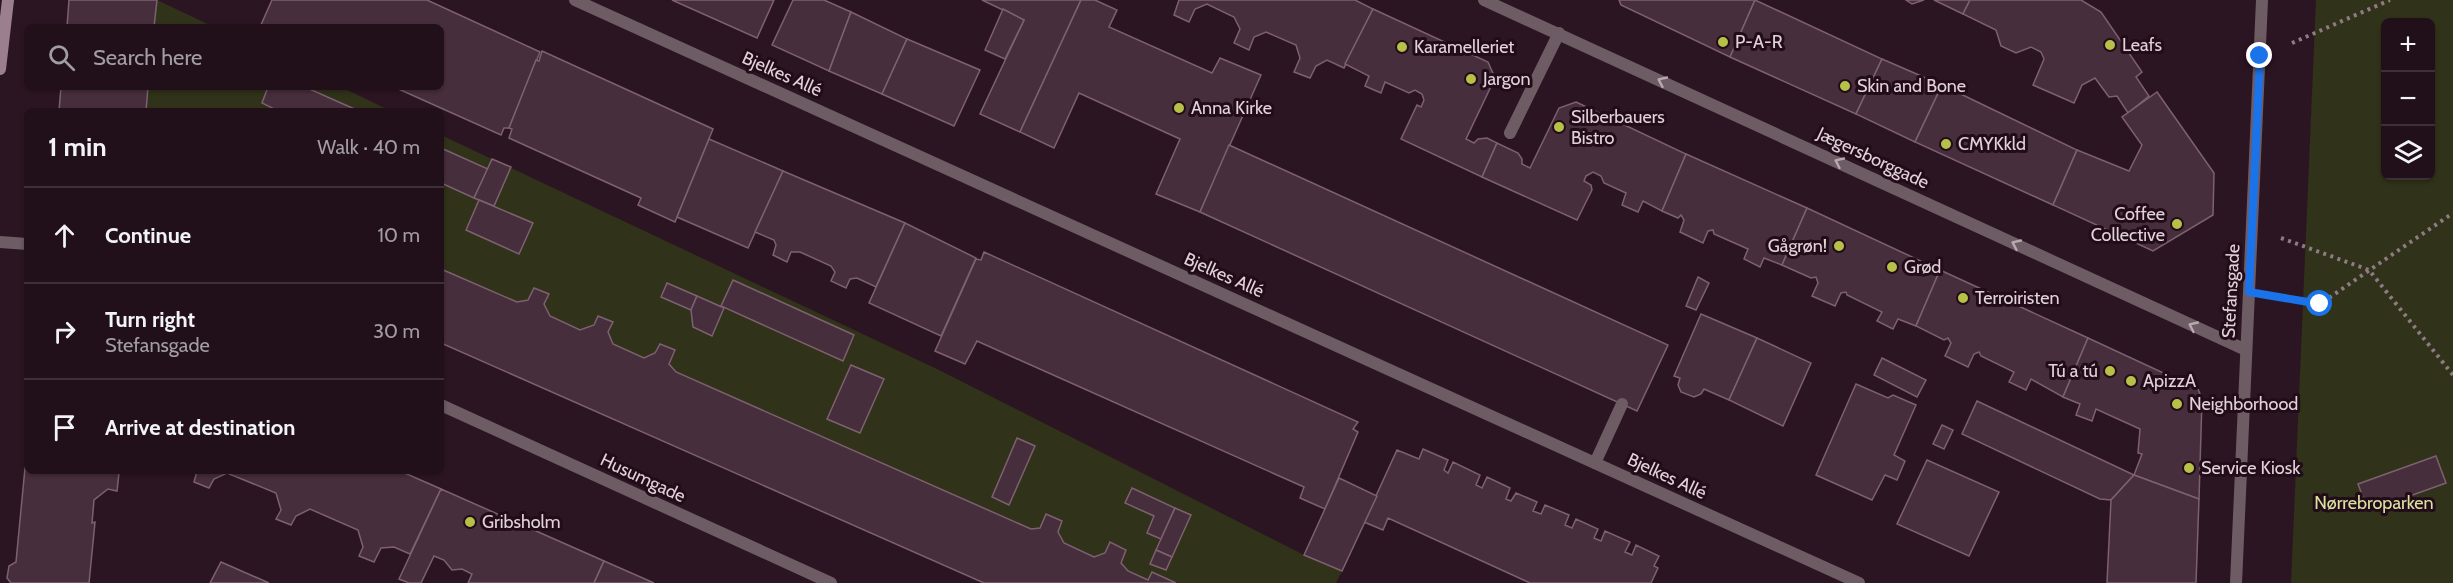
<!DOCTYPE html>
<meta charset="utf-8">
<style>
body{margin:0;font-family:Cabin,sans-serif;background:#291923;color:#f1f3f6}
.controls{position:absolute;right:18px;top:18px;display:grid;overflow:hidden;border-radius:9px;box-shadow:0 2px 4px #0004}
.controls button{width:54px;height:54px;display:grid;place-items:center;padding:0;border:0;border-bottom:2px solid #3e3039;background:#21101a;color:#f1f3f6;font:30px sans-serif}
.stop{position:absolute;width:18px;height:18px;margin:-14px;border:4px solid #1a73e8;border-radius:50%;background:#fff}
.stop.end{background:#1a73e8;border-color:#fff;box-shadow:0 2px 6px #0008}
.list{margin:0;padding:0;list-style:none}
h2{display:flex;justify-content:space-between;align-items:center;height:78px;margin:0;padding:0 24px;font-size:26px}
h2 small{font-size:20px;font-weight:400;color:#a29da2}
.list li{display:grid;grid-template-columns:39px 1fr auto;gap:18px;align-items:center;box-sizing:border-box;height:96px;padding:0 24px;border-top:2px solid #3e3039}
.list b{display:block;font-size:22px;white-space:nowrap}
.list p{margin:0;font-size:20px;white-space:nowrap;color:#a29da2}
.list em{font-size:20px;font-style:normal;color:#a29da2}
.icon{flex:none;width:33px;height:33px;fill:none;stroke:currentColor;stroke-width:2;stroke-linecap:round;stroke-linejoin:round}
.map{position:relative;flex:none;width:2453px;height:583px;overflow:hidden}
.search{position:absolute;background:#21101a;box-shadow:0 2px 4px #0004;left:24px;top:24px;width:420px;height:66px;display:flex;align-items:center;gap:15px;box-sizing:border-box;padding:0 21px;border-radius:9px;color:#a29da2;font-size:22px}
.panel{position:absolute;background:#21101a;box-shadow:0 2px 4px #0004;left:24px;top:108px;width:420px;height:366px;border-radius:9px}
.map>svg:first-child{display:block}
.green{fill:#303219;fill-rule:evenodd}
.building{fill:#472e3c;stroke:#7d6170;stroke-width:1.5}
.lines{fill:none;stroke-linecap:round;stroke-linejoin:round}
.path{stroke:#8e7b85;stroke-width:4;stroke-dasharray:3 4.5;stroke-linecap:butt}
.lane{stroke:#6e5c65;stroke-width:12}
.street{stroke:#6e5c65;stroke-width:12}
.secondary{stroke:#9c7f8e;stroke-width:12}
.oneway{stroke:#b9a8b0}
.route{stroke:#1a73e8;stroke-width:8}
.poi-dot{fill:#b7c148;stroke:#220c19;stroke-width:2}
.labels{text-anchor:middle;stroke-width:6;stroke-linejoin:round;paint-order:stroke}
.poi-label{font-size:18px;fill:#e1d1d9;stroke:#220c19;text-anchor:start}
.street-label{font-size:18px;fill:#e1d1d9;stroke:#220c19}
.park-label{font-size:18px;fill:#dae29d;stroke:#220c19}
</style>
<div class="map">
<svg width="2453" height="583" viewBox="0 0 2453 583">
<rect width="100%" height="100%" fill="#2c1522"/>
<g class="green">
<polygon points="157,0 214,27 154,27"/>
<path d="M 2316,0 L 2453,0 L 2453,583 L 2291,583 ZM 2386,22 L 2430,22 L 2430,176 L 2386,176 Z"/>
<polygon points="148,87 341,87 391,111 146,111"/>
<polygon points="441,135 937,369 1304,555 1342,571 1336,583 1176,583 1152,572 1148,580 1128,571 1121,563 1126,550 1110,542 1105,553 1094,557 1064,543 1058,532 1062,521 1046,514 1040,528 1031,529 676,372 669,364 675,350 661,344 655,353 644,358 613,344 608,332 612,322 598,316 594,325 580,330 550,316 544,304 549,294 517,302 441,269"/>
</g>
<g class="building">
<polygon points="69,0 157,0 154,27 67,27"/>
<polygon points="272,0 427,0 540,52 509,128 504,128 501,135 394,87 441,87 441,27 260,27"/>
<polygon points="672,0 774,0 757,38"/>
<polygon points="793,0 824,0 851,12 829,71 772,45"/>
<polygon points="982,0 1081,0 1020,132 980,114 1024,20"/>
<polygon points="1081,0 1095,0 1117,10 1109,27 1212,73 1220,58 1261,75 1200,212 1156,194 1180,139 1079,93 1054,148 1020,132"/>
<polygon points="1179,0 1355,0 1373,9 1344,68 1327,60 1316,66 1310,78 1294,72 1300,58 1296,45 1266,32 1254,37 1249,50 1234,43 1240,29 1234,17 1207,4 1195,9 1189,22 1174,15"/>
<polygon points="1619,0 1755,0 1730,57 1621,5"/>
<polygon points="1755,0 1882,59 1856,114 1730,57"/>
<polygon points="1906,0 1924,0 1912,4"/>
<polygon points="1934,0 1970,0 1963,14"/>
<polygon points="1970,0 2081,0 2101,12 2142,72 2136,77 2149,96 2128,113 2117,96 2109,97 2095,78 2082,85 2074,103 2033,85 2044,59 2041,52 2031,47 2016,53 2001,46 1996,30 1963,14"/>
<polygon points="1003,9 1024,20 1005,59 985,50"/>
<polygon points="1373,9 1488,62 1495,78 1466,139 1474,143 1478,139 1487,138 1497,143 1482,177 1401,139 1417,105 1421,107 1424,100 1422,94 1415,90 1409,93 1385,82 1381,93 1365,86 1369,76 1345,64"/>
<polygon points="851,12 907,39 882,94 829,71"/>
<polygon points="907,39 980,70 954,126 882,94"/>
<polygon points="542,51 713,129 675,222 638,205 641,198 509,138 512,129 509,128 536,60 539,61"/>
<polygon points="1882,59 1942,85 1915,142 1856,114"/>
<polygon points="1942,85 2077,150 2053,205 1915,142"/>
<polygon points="61,87 148,87 146,111 59,111"/>
<polygon points="268,87 305,87 359,111 278,111 262,103"/>
<polygon points="2157,92 2214,173 2213,215 2153,251 2053,205 2077,150 2129,171 2142,145 2122,117"/>
<polygon points="1576,102 1686,154 1662,211 1643,201 1638,212 1622,205 1626,193 1604,183 1601,176 1593,172 1586,176 1584,181 1591,185 1592,190 1577,220 1482,177 1497,143 1518,153 1522,159 1522,164 1530,168 1559,108"/>
<polygon points="709,139 783,171 748,248 677,217"/>
<polygon points="1229,145 1668,345 1637,411 1200,212"/>
<polygon points="441,148 488,169 474,198 441,183"/>
<polygon points="1686,154 1807,208 1782,265 1764,258 1760,267 1744,259 1748,249 1714,234 1713,230 1708,231 1703,243 1680,232 1684,220 1681,215 1678,218 1662,211"/>
<polygon points="492,159 511,167 494,206 474,198"/>
<polygon points="783,171 905,223 876,287 857,278 850,279 846,288 831,281 835,272 831,266 800,252 791,252 787,262 773,255 776,245 774,240 755,232"/>
<polygon points="479,200 533,223 519,254 466,230"/>
<polygon points="1807,208 1940,270 1916,326 1898,319 1893,329 1877,321 1882,312 1847,295 1846,292 1841,293 1835,306 1812,296 1818,283 1816,277 1811,278 1782,265"/>
<polygon points="905,223 976,258 941,336 869,303"/>
<polygon points="984,252 1358,422 1353,429 1358,432 1325,509 1300,498 1304,487 977,341 965,364 935,351 976,259 981,260"/>
<polygon points="441,269 517,302 528,300 534,288 549,294 544,304 550,316 580,330 594,325 598,316 613,322 608,332 613,344 644,358 655,353 660,344 675,350 669,364 676,372 1031,529 1040,528 1046,514 1062,521 1058,532 1064,543 1094,557 1105,553 1110,542 1126,550 1121,563 1128,571 1148,580 1152,572 1176,583 984,583 441,343"/>
<polygon points="1940,270 2088,338 2063,397 2031,379 2026,390 2009,382 2014,372 1981,356 1979,352 1974,354 1968,367 1945,356 1951,343 1948,338 1944,340 1916,326"/>
<polygon points="1698,277 1709,283 1696,310 1686,306"/>
<polygon points="733,280 854,335 843,361 721,306"/>
<polygon points="667,283 697,296 691,310 661,297"/>
<polygon points="697,296 724,308 712,336 693,327 691,310"/>
<polygon points="1701,314 1757,338 1729,400 1704,389 1701,394 1694,397 1681,392 1678,385 1680,378 1674,376"/>
<polygon points="1757,338 1811,363 1783,426 1729,400"/>
<polygon points="2088,338 2198,389 2202,399 2199,499 2134,475 2142,454 2138,453 2140,429 2096,409 2092,421 2076,415 2080,404 2063,397"/>
<polygon points="1882,358 1926,380 1917,397 1874,375"/>
<polygon points="851,365 884,379 860,433 827,419"/>
<polygon points="1856,384 1888,398 1893,395 1916,405 1894,455 1905,461 1897,480 1885,475 1872,500 1816,475"/>
<polygon points="1977,401 2134,475 2111,500 2100,499 1962,434"/>
<polygon points="1942,425 1953,430 1944,449 1933,444"/>
<polygon points="1017,438 1035,446 1009,505 992,497"/>
<polygon points="27,447 27,471 119,473 117,491 108,489 94,500 92,523 95,522 89,583 11,583 7,578 9,566 16,562"/>
<polygon points="1423,449 1448,460 1444,470 1448,473 1453,462 1480,475 1476,485 1482,488 1487,477 1510,488 1506,499 1511,501 1516,493 1537,502 1533,511 1541,514 1545,505 1569,515 1565,525 1572,528 1576,519 1598,529 1594,538 1601,541 1605,531 1630,542 1625,552 1632,555 1636,545 1659,556 1654,566 1658,568 1651,583 1530,583 1388,518 1383,530 1364,522 1397,450 1419,459"/>
<polygon points="2436,456 2446,483 2368,511 2358,484"/>
<polygon points="1927,460 1999,492 1969,556 1897,524"/>
<polygon points="197,471 400,471 441,489 410,554 394,547 381,548 374,562 359,556 363,547 358,530 310,509 296,516 291,525 276,519 281,510 276,493 227,473 214,479 209,488 194,482"/>
<polygon points="2134,475 2199,499 2196,583 2107,583 2111,500"/>
<polygon points="1339,478 1377,496 1342,571 1304,555"/>
<polygon points="1132,488 1175,508 1161,539 1147,533 1154,516 1125,503"/>
<polygon points="441,489 604,561 594,583 468,583 472,574 462,569 452,570 444,560 434,556 421,583 409,583 399,579"/>
<polygon points="1175,508 1191,515 1172,557 1156,550"/>
<polygon points="1156,550 1172,557 1166,570 1150,564"/>
<polygon points="604,561 654,583 594,583"/>
<polygon points="221,562 269,583 210,583"/>
</g>
<g class="lines">
<g class="path">
<polyline points="2292,43 2390,0"/>
<polyline points="2281,238 2369,270 2453,375"/>
<polyline points="2279,298 2320,304 2453,213"/>
</g>
<g class="lane">
<polyline points="1510,133 1559,33"/>
<polyline points="1595,463 1622,404"/>
</g>
<g class="street">
<polyline points="575,0 1859,583"/>
<polyline points="1484,0 2246,350"/>
<polyline points="0,242 27,244"/>
<polyline points="441,405 831,583"/>
<polyline points="2236,583 2262,0"/>
</g>
<polyline class="secondary" points="0,69 8,0"/>
</g>
<defs><path id="oneway-chevron" d="M-2-3.5L2.5 0L-2 3.5" fill="none" stroke-width="1.6" stroke-linecap="round" stroke-linejoin="round" transform="scale(1.5)"/></defs>
<g class="oneway">
<use href="#oneway-chevron" transform="translate(1662 81) rotate(-155)"/>
<use href="#oneway-chevron" transform="translate(1839 162) rotate(-155)"/>
<use href="#oneway-chevron" transform="translate(2016 244) rotate(-155)"/>
<use href="#oneway-chevron" transform="translate(2193 326) rotate(-155)"/>
</g>
<g class="lines">
<polyline class="route" points="2260,56 2249,292 2320,304"/>
</g>
<g class="poi-dot">
<circle cx="1723" cy="42" r="6"/>
<circle cx="2110" cy="45" r="6"/>
<circle cx="1402" cy="47" r="6"/>
<circle cx="1471" cy="79" r="6"/>
<circle cx="1845" cy="86" r="6"/>
<circle cx="1179" cy="108" r="6"/>
<circle cx="1559" cy="127" r="6"/>
<circle cx="1946" cy="144" r="6"/>
<circle cx="2177" cy="224" r="6"/>
<circle cx="1839" cy="246" r="6"/>
<circle cx="1892" cy="267" r="6"/>
<circle cx="1963" cy="298" r="6"/>
<circle cx="2110" cy="371" r="6"/>
<circle cx="2131" cy="381" r="6"/>
<circle cx="2177" cy="404" r="6"/>
<circle cx="2189" cy="468" r="6"/>
<circle cx="470" cy="522" r="6"/>
</g>
<g class="labels">
<g class="poi-label">
<text x="1735" y="48">P-A-R</text>
<text x="2122" y="51">Leafs</text>
<text x="1414" y="53">Karamelleriet</text>
<text x="1483" y="85">Jargon</text>
<text x="1857" y="92">Skin and Bone</text>
<text x="1191" y="114">Anna Kirke</text>
<text x="1571" y="123">Silberbauers<tspan x="1571" dy="21">Bistro</tspan></text>
<text x="1958" y="150">CMYKkld</text>
<text x="2165" y="220" text-anchor="end">Coffee<tspan x="2165" dy="21">Collective</tspan></text>
<text x="1827" y="252" text-anchor="end">Gågrøn!</text>
<text x="1904" y="273">Grød</text>
<text x="1975" y="304">Terroiristen</text>
<text x="2098" y="377" text-anchor="end">Tú a tú</text>
<text x="2143" y="387">ApizzA</text>
<text x="2189" y="410">Neighborhood</text>
<text x="2201" y="474">Service Kiosk</text>
<text x="482" y="528">Gribsholm</text>
</g>
<g class="street-label">
<text transform="translate(782 74) rotate(24)" y="6">Bjelkes Allé</text>
<text transform="translate(1873 158) rotate(25)" y="6">Jægersborggade</text>
<text transform="translate(1224 275) rotate(24)" y="6">Bjelkes Allé</text>
<text transform="translate(2231 291) rotate(-87)" y="6">Stefansgade</text>
<text transform="translate(1667 476) rotate(25)" y="6">Bjelkes Allé</text>
<text transform="translate(643 478) rotate(25)" y="6">Husumgade</text>
</g>
<g class="park-label">
<text x="2374" y="509">Nørrebroparken</text>
</g>
</g>
</svg>
<div class="controls">
<button>+</button>
<button>−</button>
<button><svg class="icon" aria-label="layers" viewBox="0 0 24 24"><path d="M12 4l9 5-9 5-9-5zM3 14l9 5 9-5"/></svg></button>
</div>
<div class="stop" style="left:2320px;top:304px"></div>
<div class="stop end" style="left:2260px;top:56px"></div>
<div class="search"><svg class="icon" aria-label="search" viewBox="0 0 24 24"><circle cx="10" cy="10" r="6"/><path d="M15 15l6 6"/></svg>Search here</div>
<section class="panel">
<h2>1 min<small>Walk · 40 m</small></h2>
<ul class="list">
<li><svg class="icon" aria-label="ahead" viewBox="0 0 24 24"><path d="M12 20V5M6 11l6-6 6 6"/></svg><div><b>Continue</b></div><em>10 m</em></li>
<li><svg class="icon" aria-label="right" viewBox="0 0 24 24"><path d="M7 20v-9h11M14 6l5 5-5 5"/></svg><div><b>Turn right</b><p>Stefansgade</p></div><em>30 m</em></li>
<li><svg class="icon" aria-label="arrive" viewBox="0 0 24 24"><path d="M6 21V4h12l-3 4 3 4H6"/></svg><div><b>Arrive at destination</b></div></li>
</ul>
</section>
</div>
